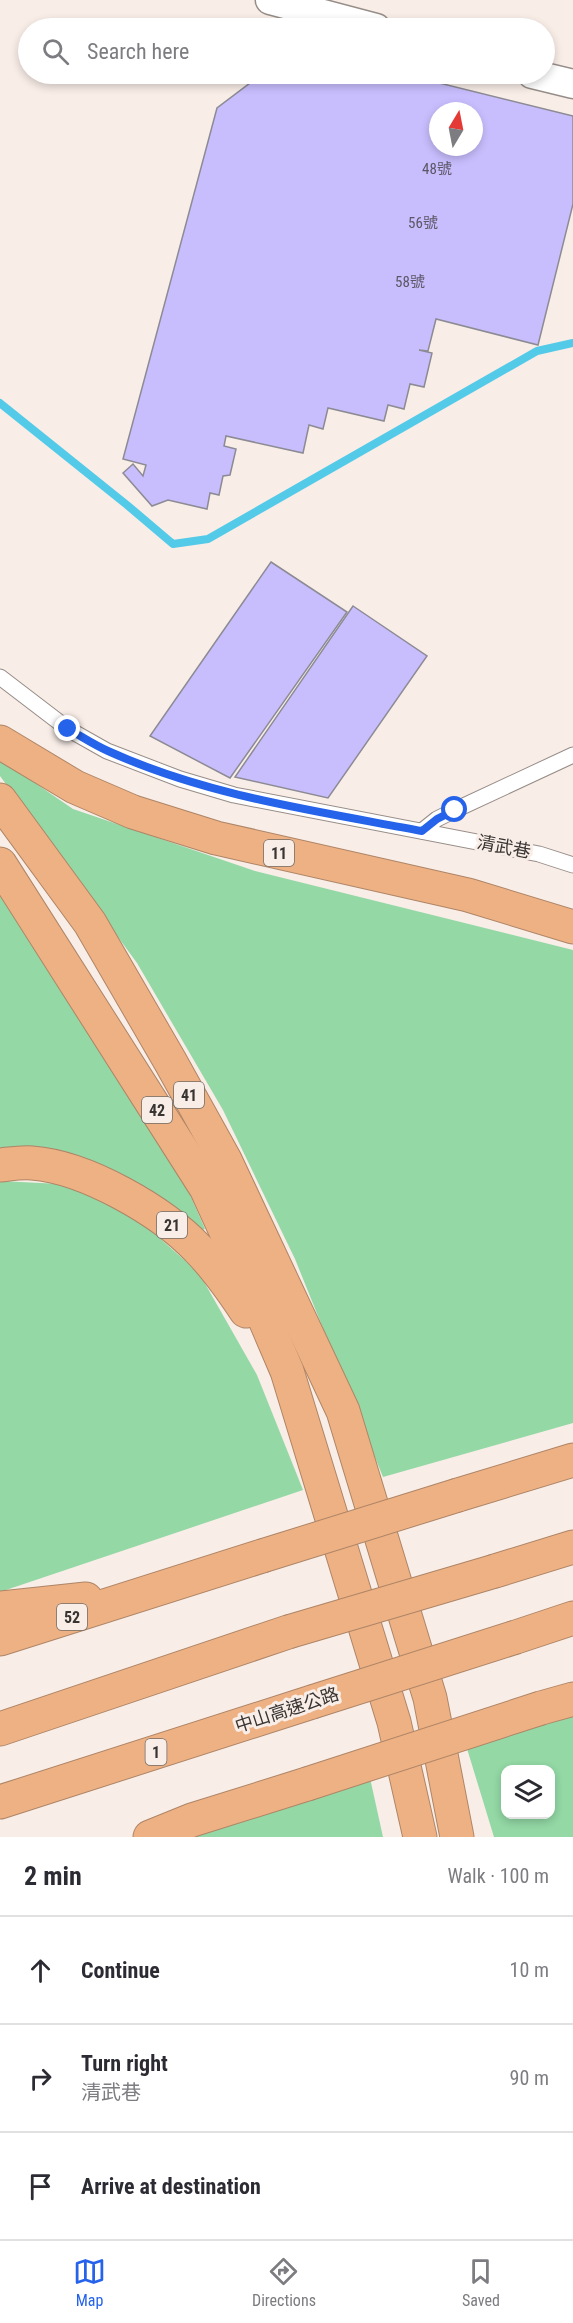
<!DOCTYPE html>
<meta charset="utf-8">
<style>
body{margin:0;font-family:"Roboto Condensed","Noto Sans TC",sans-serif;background:#f2f2f3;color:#2b2b33}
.controls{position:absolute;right:18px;bottom:18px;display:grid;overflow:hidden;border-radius:12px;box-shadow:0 3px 9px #0003}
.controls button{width:54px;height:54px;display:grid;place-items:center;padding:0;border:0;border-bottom:2px solid #e1e1e2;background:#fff;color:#2b2b33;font:30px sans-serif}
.compass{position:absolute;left:429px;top:102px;width:54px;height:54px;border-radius:50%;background:#fff;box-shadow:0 3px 9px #0003;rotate:10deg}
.stop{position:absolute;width:18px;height:18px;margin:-14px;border:4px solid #2563eb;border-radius:50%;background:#fff}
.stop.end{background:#2563eb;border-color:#fff;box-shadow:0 2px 6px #0008}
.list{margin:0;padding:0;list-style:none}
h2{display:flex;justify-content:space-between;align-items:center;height:78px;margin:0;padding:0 24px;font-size:26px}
h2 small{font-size:20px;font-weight:400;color:#7c7c81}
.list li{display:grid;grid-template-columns:39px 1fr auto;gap:18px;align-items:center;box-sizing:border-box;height:108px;padding:0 24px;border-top:2px solid #e1e1e2}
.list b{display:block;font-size:22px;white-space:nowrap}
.list p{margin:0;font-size:20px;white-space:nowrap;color:#7c7c81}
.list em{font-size:20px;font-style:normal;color:#7c7c81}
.icon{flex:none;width:33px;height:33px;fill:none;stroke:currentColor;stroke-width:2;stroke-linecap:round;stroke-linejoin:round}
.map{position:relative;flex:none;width:573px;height:1837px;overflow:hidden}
.search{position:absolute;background:#fff;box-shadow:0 3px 9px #0003;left:18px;right:18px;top:18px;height:66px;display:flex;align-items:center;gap:15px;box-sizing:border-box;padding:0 21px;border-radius:33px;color:#7c7c81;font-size:22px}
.sheet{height:402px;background:#fff}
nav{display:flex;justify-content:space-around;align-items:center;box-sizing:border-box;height:84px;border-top:2px solid #e1e1e2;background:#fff;font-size:16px;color:#7c7c81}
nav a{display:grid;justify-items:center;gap:3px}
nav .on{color:#2563eb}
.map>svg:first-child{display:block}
.green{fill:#93d8a5;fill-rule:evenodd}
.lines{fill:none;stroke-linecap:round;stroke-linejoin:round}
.stream{stroke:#54cae9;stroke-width:8}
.building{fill:#c8befe;stroke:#8c8b94;stroke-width:1.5;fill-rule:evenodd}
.lane-casing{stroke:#978d88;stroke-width:17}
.street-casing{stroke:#978d88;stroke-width:31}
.highway-casing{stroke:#ae8567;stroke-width:35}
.lane{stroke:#fff;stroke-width:15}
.street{stroke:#fff;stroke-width:28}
.highway{stroke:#eeb183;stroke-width:33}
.highway-bridge-casing{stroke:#ae8567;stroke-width:35;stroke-linecap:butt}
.highway-bridge{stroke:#eeb183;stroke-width:33}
.route{stroke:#2563eb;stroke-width:8}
.labels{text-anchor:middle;stroke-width:6;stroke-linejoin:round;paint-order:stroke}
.number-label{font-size:15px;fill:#5c5665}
.shield{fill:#f9ede7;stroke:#726c68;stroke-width:1.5}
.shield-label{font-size:16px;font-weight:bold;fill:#383432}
.street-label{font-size:18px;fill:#383432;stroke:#f9ede7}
</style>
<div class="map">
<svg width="573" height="1837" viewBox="0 0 573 1837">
<rect width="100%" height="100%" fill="#f9ede7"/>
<g class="green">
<polygon points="0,759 73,809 255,871 573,950 573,1423 383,1477 295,1259 223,1110 137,963 0,776"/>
<polygon points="0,892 181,1174 205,1229 194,1233 114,1182 0,1164"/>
<polygon points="0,1181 61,1184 129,1211 199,1273 257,1375 303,1490 0,1592"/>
<path d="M 573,1703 L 573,1837 L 494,1837 L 465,1742 ZM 506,1770 L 550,1770 L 550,1814 L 506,1814 Z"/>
<polygon points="370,1778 383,1837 176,1837"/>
</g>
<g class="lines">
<polyline class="stream" points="0,403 127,505 173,544 208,539 537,351 573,343"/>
</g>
<g class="building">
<path d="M 262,74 L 403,74 L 573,116 L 573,204 L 538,345 L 436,319 L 428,351 L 419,350 L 432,353 L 424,387 L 410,384 L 404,409 L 388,405 L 384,421 L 328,408 L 323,429 L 309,425 L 303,453 L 226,436 L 224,446 L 236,449 L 230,475 L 223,476 L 219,495 L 210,493 L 207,509 L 168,500 L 152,506 L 123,473 L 133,464 L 143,476 L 146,465 L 123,459 L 217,108 ZM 438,111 L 474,111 L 474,147 L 438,147 Z"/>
<polygon points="271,562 347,612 230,778 150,736"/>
<polygon points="353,606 427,656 328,798 235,777"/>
</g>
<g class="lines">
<defs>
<g id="lane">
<polyline points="0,677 68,729 107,751 180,779 234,795 539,854 573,865"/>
<polyline points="422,831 437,819 455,810 573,755"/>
</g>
<g id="street">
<polyline points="270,0 376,28"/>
<polyline points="532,74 573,84"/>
</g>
<g id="highway">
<polyline points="0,742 75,787 133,812 216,838 468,895 573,927"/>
<polyline points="0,800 90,923 170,1061 225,1160 343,1411 430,1698 457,1837"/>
<polyline points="0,864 206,1188 248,1280 287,1371 394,1722 420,1837"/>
<path d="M 0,1165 C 10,1164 22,1162 32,1163 C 86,1167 162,1211 198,1249 C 217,1268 232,1290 246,1311"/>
<polyline points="458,1495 573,1460"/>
<polyline points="495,1571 573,1547"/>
<polyline points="0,1608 86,1599"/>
<polyline points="516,1637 573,1618"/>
<polyline points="0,1639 262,1556"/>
<polyline points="541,1708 573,1699"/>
<polyline points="0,1729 288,1632"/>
<polyline points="0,1802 312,1702"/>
<polyline points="150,1837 192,1820 307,1784"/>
</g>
</defs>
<use href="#lane" class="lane-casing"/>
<use href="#street" class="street-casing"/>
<use href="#highway" class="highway-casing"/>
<use href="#lane" class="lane"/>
<use href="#street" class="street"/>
<use href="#highway" class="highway"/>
<defs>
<g id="highway-bridge">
<polyline points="262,1556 458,1495"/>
<polyline points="288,1632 495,1571"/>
<polyline points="312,1702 516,1637"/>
<polyline points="307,1784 541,1708"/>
</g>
</defs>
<use href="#highway-bridge" class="highway-bridge-casing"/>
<use href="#highway-bridge" class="highway-bridge"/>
</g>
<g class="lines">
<path class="route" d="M 68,729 C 81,736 94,745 108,751 C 207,796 316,811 422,831 L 437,819 L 455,810"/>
</g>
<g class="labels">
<g class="number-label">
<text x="437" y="174">48號</text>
<text x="423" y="228">56號</text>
<text x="410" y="287">58號</text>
</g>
<g class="shield">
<rect x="264" y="840" width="30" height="26" rx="4.5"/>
<rect x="174" y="1082" width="30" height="26" rx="4.5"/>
<rect x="142" y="1097" width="30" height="26" rx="4.5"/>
<rect x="157" y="1212" width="30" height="26" rx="4.5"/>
<rect x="57" y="1604" width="30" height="26" rx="4.5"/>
<rect x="145.5" y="1739" width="21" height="26" rx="4.5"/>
</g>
<g class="shield-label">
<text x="279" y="859">11</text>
<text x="189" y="1101">41</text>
<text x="157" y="1116">42</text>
<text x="172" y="1231">21</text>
<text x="72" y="1623">52</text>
<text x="156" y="1758">1</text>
</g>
<g class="street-label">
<text transform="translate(504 847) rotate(11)" y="6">清武巷</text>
<text transform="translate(287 1710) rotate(-18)" y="6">中山高速公路</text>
</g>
</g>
</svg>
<div class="controls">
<button><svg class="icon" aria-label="layers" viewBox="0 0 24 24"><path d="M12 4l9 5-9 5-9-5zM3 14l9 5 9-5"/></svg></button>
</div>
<svg class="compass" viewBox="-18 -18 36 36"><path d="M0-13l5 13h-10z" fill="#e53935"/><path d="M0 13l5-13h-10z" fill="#7c7c81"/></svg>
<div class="stop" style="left:455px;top:810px"></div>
<div class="stop end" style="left:68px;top:729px"></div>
<div class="search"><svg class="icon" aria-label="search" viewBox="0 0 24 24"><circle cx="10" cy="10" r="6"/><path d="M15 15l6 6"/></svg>Search here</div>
</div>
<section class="sheet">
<h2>2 min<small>Walk · 100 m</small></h2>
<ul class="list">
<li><svg class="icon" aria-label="ahead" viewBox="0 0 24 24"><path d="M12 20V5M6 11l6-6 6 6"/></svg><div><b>Continue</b></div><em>10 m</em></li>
<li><svg class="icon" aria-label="right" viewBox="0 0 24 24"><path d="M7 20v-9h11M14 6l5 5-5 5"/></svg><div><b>Turn right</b><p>清武巷</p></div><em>90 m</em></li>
<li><svg class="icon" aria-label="arrive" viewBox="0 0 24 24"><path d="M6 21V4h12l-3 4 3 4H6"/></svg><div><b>Arrive at destination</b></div></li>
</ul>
</section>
<nav>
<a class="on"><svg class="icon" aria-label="map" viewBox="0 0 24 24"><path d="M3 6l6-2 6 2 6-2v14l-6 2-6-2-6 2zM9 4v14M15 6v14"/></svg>Map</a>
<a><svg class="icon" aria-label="directions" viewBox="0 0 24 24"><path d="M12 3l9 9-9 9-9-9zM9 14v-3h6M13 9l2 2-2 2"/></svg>Directions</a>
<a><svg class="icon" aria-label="saved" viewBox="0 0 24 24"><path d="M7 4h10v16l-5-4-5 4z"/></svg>Saved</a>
</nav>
